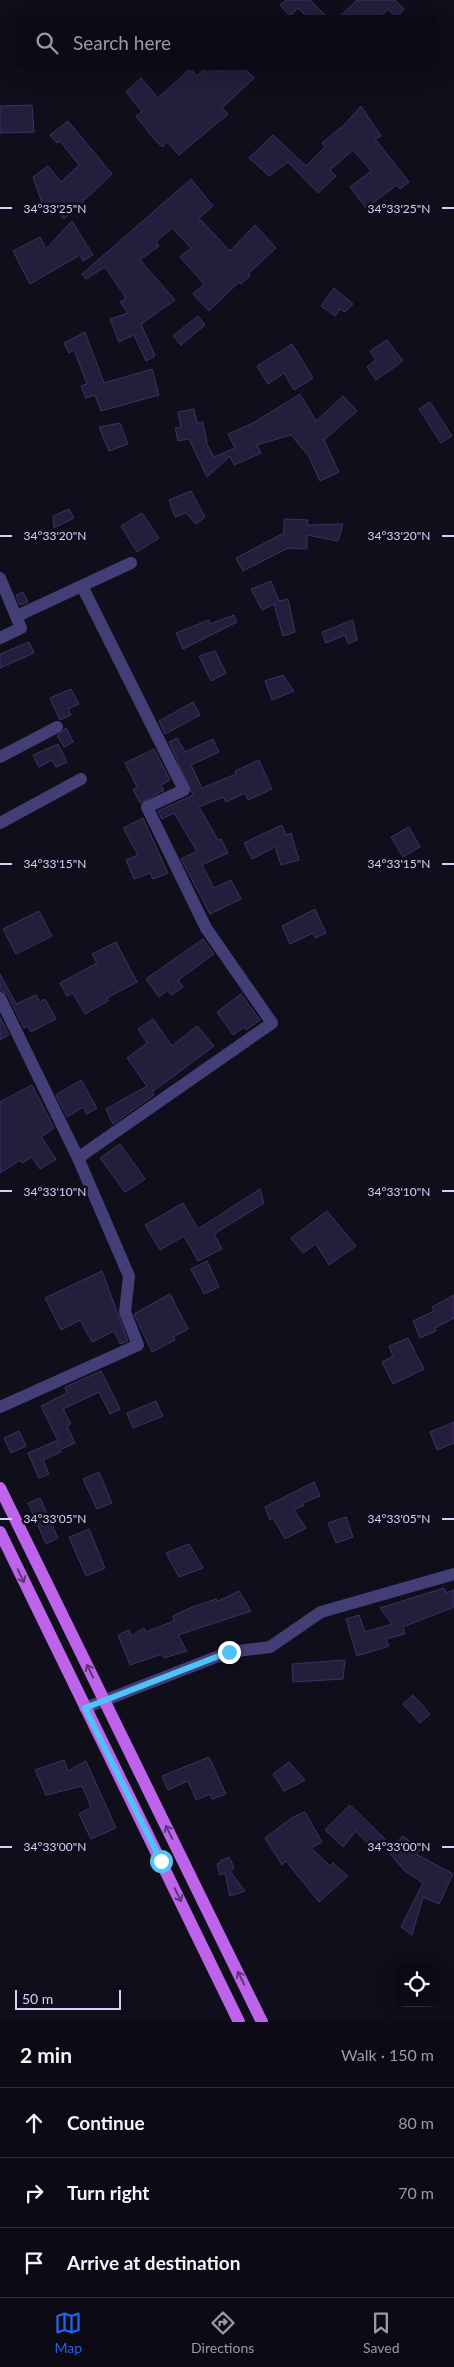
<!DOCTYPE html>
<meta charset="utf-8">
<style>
body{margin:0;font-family:Lato,sans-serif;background:#1b1822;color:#f1f3f6}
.controls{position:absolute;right:15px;bottom:15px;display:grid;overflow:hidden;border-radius:10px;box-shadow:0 5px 20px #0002}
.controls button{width:45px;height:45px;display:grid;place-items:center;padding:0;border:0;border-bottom:1px solid #2d2b34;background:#0d0a15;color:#f1f3f6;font:25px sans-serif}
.scale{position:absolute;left:15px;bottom:12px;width:106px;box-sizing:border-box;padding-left:5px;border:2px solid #d6cff9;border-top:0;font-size:14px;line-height:18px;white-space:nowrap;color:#d6cff9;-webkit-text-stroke:4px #110e1c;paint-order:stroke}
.stop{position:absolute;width:15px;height:15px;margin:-11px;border:4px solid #4fc3f7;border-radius:50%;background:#fff}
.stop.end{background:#4fc3f7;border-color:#fff;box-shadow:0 1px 5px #0008}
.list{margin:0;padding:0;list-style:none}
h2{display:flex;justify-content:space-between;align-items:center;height:65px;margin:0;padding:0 20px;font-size:21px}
h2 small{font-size:16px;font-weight:400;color:#9a9aa0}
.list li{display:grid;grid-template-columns:32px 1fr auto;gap:15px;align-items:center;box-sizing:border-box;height:70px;padding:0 20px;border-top:1px solid #2d2b34}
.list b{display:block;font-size:19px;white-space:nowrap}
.list em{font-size:16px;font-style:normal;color:#9a9aa0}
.icon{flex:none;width:28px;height:28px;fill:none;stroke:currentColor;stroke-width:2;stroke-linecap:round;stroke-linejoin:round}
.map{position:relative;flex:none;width:454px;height:2022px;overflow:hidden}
.search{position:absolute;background:#0d0a15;box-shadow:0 5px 20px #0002;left:15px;right:15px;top:15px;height:55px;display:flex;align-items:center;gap:12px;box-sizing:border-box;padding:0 18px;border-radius:10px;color:#9a9aa0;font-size:19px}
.sheet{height:275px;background:#0d0a15}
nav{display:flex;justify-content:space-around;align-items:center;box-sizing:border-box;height:70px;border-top:1px solid #2d2b34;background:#0d0a15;font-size:14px;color:#9a9aa0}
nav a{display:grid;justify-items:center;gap:2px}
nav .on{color:#2563eb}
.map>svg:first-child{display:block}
.building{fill:#241d3b;stroke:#3d3164}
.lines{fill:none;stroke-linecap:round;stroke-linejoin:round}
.minor{stroke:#433f76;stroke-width:12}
.major{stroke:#bd64eb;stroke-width:12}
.oneway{stroke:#5e3579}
.route{stroke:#4fc3f7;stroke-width:6}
.ticks{fill:none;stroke:#d6cff9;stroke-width:2}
.ticks-label{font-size:12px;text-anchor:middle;fill:#d6cff9;stroke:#110e1c;stroke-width:5;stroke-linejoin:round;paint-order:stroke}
</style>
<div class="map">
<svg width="454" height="2022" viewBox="0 0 454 2022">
<rect width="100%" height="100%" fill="#110e1c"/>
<g class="building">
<polygon points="286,0 310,0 329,19 309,19 298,8 290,16 280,5"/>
<polygon points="357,0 395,0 404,9 397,17 388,9 379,19 337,19"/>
<polygon points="208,66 214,66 219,72 225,66 242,66 254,78 222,108 228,114 179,155 167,142 162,147 153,138 136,116 142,112 126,92 141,78 158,98 190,69 197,76"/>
<polygon points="32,105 34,132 0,133 0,106"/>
<polygon points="361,106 381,136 375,139 409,182 400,189 397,185 366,208 350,187 371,171 353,150 330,170 336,176 318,193 288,162 269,176 249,158 273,135 306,166 325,147 322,143 345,124"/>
<polygon points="68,121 112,174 64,219 53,209 51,212 42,203 33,177 48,166 61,182 79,165 60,141 57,143 50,135"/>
<polygon points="191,179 213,206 199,218 230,251 255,225 276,248 248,274 250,276 241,284 239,282 209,311 193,294 204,284 180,257 191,248 172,228 156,242 159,246 140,260 175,300 141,324 155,356 146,361 134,335 119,342 110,319 128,313 120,302 126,298 105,267 86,279 82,274"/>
<polygon points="72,221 93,255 83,261 80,255 30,284 13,251 40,237 46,249"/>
<polygon points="334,288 353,304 345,312 340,309 335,316 321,306"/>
<polygon points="198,316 205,325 181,345 173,336"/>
<polygon points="85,332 104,383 152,369 159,395 101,411 95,395 86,398 81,386 87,384 74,350 69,353 64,343"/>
<polygon points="387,340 403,361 376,380 367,367 376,360 370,351"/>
<polygon points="292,344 313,378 294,390 284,373 268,384 257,366"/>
<polygon points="300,394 316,421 343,396 357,411 324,440 339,472 320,481 308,455 291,435 257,445 261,453 234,465 230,456 207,477 189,439 178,441 175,428 181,427 178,412 194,409 197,423 203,422 207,444 214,457 235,448 228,434 253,423"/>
<polygon points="430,402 452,436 441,443 419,409"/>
<polygon points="120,423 128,444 109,451 99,427"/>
<polygon points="191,491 205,517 196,524 186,513 175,517 169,500"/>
<polygon points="69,509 74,518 54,528 53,516"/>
<polygon points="142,513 159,538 137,552 121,526"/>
<polygon points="284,519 308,520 307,525 343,524 338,541 307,535 307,549 288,548 243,571 236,558 284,533"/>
<polygon points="271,581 279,601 288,599 295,632 283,636 274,604 262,610 251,589"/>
<polygon points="23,592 28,602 20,605 16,595"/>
<polygon points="234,615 237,622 183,649 176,633 209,620 210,624"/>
<polygon points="353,620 357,640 348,644 345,635 326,643 322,632"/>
<polygon points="29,642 34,653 0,668 0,654"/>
<polygon points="215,651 226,673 211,681 199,656"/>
<polygon points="283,675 294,691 272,700 265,681"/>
<polygon points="71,689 79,704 68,709 71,715 60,720 50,698"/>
<polygon points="193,702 200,715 165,734 159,721"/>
<polygon points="66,728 73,742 64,747 57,736"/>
<polygon points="177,738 185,752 213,739 219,752 191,765 202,788 236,774 235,771 259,760 272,789 248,800 245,793 226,802 223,797 199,807 218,840 221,839 228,853 202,865 214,888 231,880 241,899 210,914 181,859 197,851 174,813 162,819 158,811 193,795 169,742"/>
<polygon points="58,744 67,762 56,767 52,760 39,767 33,755"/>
<polygon points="154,749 170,780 161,785 164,790 140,803 133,789 137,787 125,763"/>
<polygon points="143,818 168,873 153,879 150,873 134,879 126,860 138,855 123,828"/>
<polygon points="282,825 286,835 291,833 299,860 281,865 275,847 252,859 244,843"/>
<polygon points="409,827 420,847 403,857 391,837"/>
<polygon points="315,909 326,933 315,938 313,933 290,944 282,926"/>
<polygon points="39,911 52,936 16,954 3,929"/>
<polygon points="203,939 214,954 178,980 183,987 171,995 168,990 159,997 146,979"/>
<polygon points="116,942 137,982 107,998 108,1001 85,1014 73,993 67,996 60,983 97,963 92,954"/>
<polygon points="0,974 16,1004 36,995 40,1002 45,999 56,1019 31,1032 28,1026 24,1028 7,994 0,990"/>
<polygon points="241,994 260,1020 246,1030 244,1027 233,1035 217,1012"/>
<polygon points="0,1017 9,1035 0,1040"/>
<polygon points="153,1019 172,1046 197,1026 214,1046 152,1092 154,1095 113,1124 106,1109 147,1086 127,1058 147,1043 138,1029"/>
<polygon points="81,1080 97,1108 87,1114 83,1107 67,1117 56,1095"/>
<polygon points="32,1085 54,1128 41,1137 56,1159 40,1169 32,1157 22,1163 20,1160 0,1173 0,1102"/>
<polygon points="120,1144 145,1179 125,1192 100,1158"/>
<polygon points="260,1189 264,1203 214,1234 222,1249 198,1261 184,1236 160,1250 145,1225 183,1203 198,1229"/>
<polygon points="327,1211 356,1246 329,1265 316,1244 303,1253 291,1238"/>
<polygon points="207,1261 219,1287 204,1294 191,1269"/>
<polygon points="102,1271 128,1341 120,1344 114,1331 92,1342 80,1320 61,1330 45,1298"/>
<polygon points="170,1294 188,1329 173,1337 175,1340 152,1352 134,1314"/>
<polygon points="454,1295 454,1318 435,1328 436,1331 420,1338 413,1321 434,1311 432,1307"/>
<polygon points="408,1338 424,1369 393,1384 382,1362 393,1356 389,1346"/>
<polygon points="101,1371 120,1409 110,1414 99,1392 63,1409 71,1424 67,1426 75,1443 62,1449 41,1406 67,1393 65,1387"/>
<polygon points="156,1401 163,1416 133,1428 127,1413"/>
<polygon points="454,1422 454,1443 437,1450 430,1432"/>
<polygon points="19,1431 26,1446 11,1453 4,1438"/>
<polygon points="56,1441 61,1452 43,1460 49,1474 39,1478 28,1453"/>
<polygon points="99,1472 112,1503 97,1509 83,1479"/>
<polygon points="314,1482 320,1496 303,1503 304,1505 294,1510 306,1528 285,1539 273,1518 270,1520 265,1507"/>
<polygon points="40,1498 58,1538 46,1544 28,1503"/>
<polygon points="346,1517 353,1537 336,1543 328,1523"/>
<polygon points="89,1529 105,1568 86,1576 69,1537"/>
<polygon points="189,1544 203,1568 179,1577 166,1553"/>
<polygon points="444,1588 446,1593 454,1590 454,1607 403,1627 405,1634 386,1639 389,1646 357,1656 346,1619 359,1615 365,1632 392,1624 380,1608"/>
<polygon points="239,1591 251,1611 178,1635 187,1651 164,1658 162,1654 130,1665 118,1635 129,1630 131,1636 144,1628 146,1632 174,1621 173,1616 190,1608 216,1599 218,1601"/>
<polygon points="345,1660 343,1679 293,1682 292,1664"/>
<polygon points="413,1695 430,1714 420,1723 403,1704"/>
<polygon points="209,1757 226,1794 212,1799 210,1794 196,1800 188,1781 168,1790 162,1776"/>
<polygon points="64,1760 68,1771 86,1761 116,1828 91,1839 79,1814 91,1807 82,1786 46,1795 35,1770"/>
<polygon points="289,1762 305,1780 284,1791 273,1774"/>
<polygon points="350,1805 386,1840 374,1850 356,1831 343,1847 325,1830"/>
<polygon points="305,1812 322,1842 311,1848 330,1866 333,1863 348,1876 319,1902 286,1861 282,1865 265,1838 293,1817"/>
<polygon points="403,1836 420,1850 416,1854 453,1874 439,1904 423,1897 412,1935 401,1927 423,1883 405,1871 388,1852"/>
<polygon points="229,1857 233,1865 233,1869 230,1871 245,1891 230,1896 225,1873 220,1875 217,1864 222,1861 221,1859 223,1860"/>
</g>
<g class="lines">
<g class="minor">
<polyline points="0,578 21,628 0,638"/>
<polyline points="17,616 131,563"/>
<polyline points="0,757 57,727"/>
<polyline points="0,823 81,779"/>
<polyline points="0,998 78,1158 129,1276 125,1312 138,1345 0,1407"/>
<polyline points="78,1158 272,1023 206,928 147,807 184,790 82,586"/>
<polyline points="85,1708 229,1652 270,1647 321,1612 454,1574"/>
</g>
<g class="major">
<polyline points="0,1488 262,2022"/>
<polyline points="0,1532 239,2022"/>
</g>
</g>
<defs><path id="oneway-shaft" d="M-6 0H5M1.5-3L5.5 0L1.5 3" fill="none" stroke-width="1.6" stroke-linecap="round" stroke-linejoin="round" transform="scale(1.25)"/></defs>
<g class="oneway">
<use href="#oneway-shaft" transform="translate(21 1576) rotate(64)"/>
<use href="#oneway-shaft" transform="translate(90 1671) rotate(-116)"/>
<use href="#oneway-shaft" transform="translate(169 1832) rotate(-116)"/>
<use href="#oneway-shaft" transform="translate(178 1895) rotate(64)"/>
<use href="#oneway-shaft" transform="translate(241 1978) rotate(-116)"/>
</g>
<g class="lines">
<polyline class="route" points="161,1861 85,1708 229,1652"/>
</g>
<path class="ticks" d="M 0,208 L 12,208M 442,208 L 454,208M 0,536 L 12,536M 442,536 L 454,536M 0,864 L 12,864M 442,864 L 454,864M 0,1191 L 12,1191M 442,1191 L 454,1191M 0,1519 L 12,1519M 442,1519 L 454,1519M 0,1847 L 12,1847M 442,1847 L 454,1847"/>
<g class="ticks-label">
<text x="55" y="213">34°33'25"N</text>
<text x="399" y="213">34°33'25"N</text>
<text x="55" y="540">34°33'20"N</text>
<text x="399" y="540">34°33'20"N</text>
<text x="55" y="868">34°33'15"N</text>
<text x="399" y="868">34°33'15"N</text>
<text x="55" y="1196">34°33'10"N</text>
<text x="399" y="1196">34°33'10"N</text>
<text x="55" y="1523">34°33'05"N</text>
<text x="399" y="1523">34°33'05"N</text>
<text x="55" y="1851">34°33'00"N</text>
<text x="399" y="1851">34°33'00"N</text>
</g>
</svg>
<div class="controls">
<button><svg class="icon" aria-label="locate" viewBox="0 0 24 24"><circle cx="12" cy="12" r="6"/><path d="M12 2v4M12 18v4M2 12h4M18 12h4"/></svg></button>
</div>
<div class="scale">50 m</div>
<div class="stop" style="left:161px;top:1861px"></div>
<div class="stop end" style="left:229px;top:1652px"></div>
<div class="search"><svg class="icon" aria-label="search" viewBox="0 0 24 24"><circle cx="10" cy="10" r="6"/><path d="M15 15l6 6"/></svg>Search here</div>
</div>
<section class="sheet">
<h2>2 min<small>Walk · 150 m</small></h2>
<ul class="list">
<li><svg class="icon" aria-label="ahead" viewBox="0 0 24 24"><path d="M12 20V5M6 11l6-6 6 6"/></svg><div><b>Continue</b></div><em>80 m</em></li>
<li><svg class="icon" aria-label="right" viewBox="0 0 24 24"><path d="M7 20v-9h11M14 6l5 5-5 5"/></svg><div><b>Turn right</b></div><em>70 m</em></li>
<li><svg class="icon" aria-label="arrive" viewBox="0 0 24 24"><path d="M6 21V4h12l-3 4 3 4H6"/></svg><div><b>Arrive at destination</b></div></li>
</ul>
</section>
<nav>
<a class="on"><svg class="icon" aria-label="map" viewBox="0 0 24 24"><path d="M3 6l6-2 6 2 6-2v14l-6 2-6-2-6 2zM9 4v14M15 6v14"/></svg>Map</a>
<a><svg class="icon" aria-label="directions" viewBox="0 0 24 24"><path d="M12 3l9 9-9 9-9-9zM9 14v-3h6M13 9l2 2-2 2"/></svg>Directions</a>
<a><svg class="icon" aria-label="saved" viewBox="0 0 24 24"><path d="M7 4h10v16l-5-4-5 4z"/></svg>Saved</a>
</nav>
